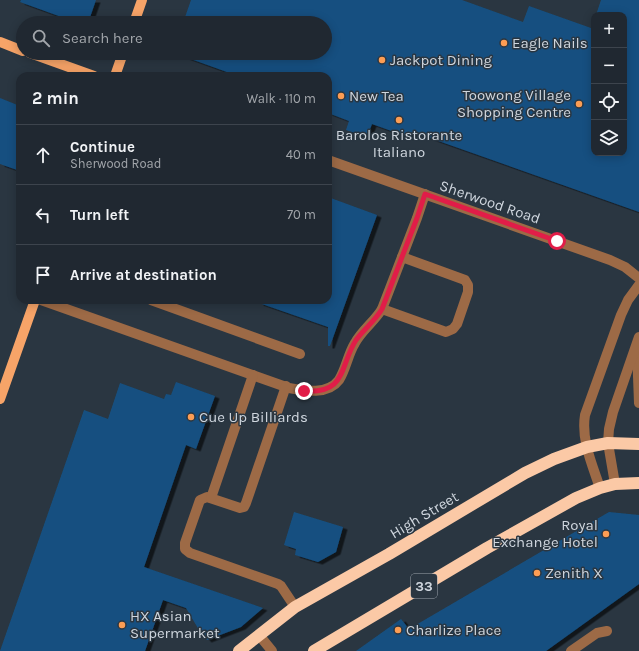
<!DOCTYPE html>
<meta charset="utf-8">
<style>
body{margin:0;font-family:Karla,sans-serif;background:#2d343d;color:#f1f3f6}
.controls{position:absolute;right:12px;top:12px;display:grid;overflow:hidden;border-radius:8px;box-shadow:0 2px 10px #0003}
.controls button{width:36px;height:36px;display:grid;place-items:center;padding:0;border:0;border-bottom:1px solid #3d444d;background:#202831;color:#f1f3f6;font:20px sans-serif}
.stop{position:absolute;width:12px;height:12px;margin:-9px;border:3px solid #e11d48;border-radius:50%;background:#fff}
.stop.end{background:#e11d48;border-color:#fff;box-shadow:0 1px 4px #0008}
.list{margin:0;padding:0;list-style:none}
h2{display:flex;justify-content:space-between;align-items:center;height:52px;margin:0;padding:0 16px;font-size:17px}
h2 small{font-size:13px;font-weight:400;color:#a2a6ab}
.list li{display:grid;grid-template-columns:26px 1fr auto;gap:12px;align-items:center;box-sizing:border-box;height:60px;padding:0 16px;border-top:1px solid #3d444d}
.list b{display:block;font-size:15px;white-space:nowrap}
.list p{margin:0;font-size:13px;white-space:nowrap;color:#a2a6ab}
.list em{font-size:13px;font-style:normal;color:#a2a6ab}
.icon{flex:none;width:22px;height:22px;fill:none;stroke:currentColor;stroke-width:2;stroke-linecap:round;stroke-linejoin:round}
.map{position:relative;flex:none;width:639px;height:651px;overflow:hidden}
.search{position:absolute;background:#202831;box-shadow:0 2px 10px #0003;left:16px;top:16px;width:316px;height:44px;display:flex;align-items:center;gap:10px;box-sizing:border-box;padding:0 14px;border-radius:22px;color:#a2a6ab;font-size:15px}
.panel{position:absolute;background:#202831;box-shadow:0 2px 10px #0003;left:16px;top:72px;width:316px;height:232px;border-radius:12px}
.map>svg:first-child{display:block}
.building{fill:#155080;filter:url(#shadow)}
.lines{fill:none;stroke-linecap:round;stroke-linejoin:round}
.minor{stroke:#9d6a46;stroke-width:10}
.major{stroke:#f7a468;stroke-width:10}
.highway{stroke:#fbc9a6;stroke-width:12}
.route{stroke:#e11d48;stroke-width:5}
.poi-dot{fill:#fc9d54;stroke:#2a3641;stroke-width:1.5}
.labels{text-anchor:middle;stroke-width:3;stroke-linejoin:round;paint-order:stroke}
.shield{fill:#2a3641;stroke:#9ea6af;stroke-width:1}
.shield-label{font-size:14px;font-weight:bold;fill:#cfd6de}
.poi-label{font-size:15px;fill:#cfd6de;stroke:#2a3641;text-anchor:start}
.street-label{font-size:15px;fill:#cfd6de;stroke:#2a3641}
</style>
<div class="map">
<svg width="639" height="651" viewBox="0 0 639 651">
<defs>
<filter id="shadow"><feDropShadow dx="4.5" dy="2.5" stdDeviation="0" flood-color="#0009"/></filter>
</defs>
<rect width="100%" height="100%" fill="#2a3641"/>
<g class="building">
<polygon points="21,0 96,0 88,23 78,23 20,2"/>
<polygon points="191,0 462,0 523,22 529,6 591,28 594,20 594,153 624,153 624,15 596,15 601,0 639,0 639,212 413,132 411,138 372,124 367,137 346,130 349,121 328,113 328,76 238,76 174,53 325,53 325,23 183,23"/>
<polygon points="0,98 20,106 20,171 0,164"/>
<polygon points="328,197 377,215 330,346 328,346 328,327 259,303 259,300 328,300"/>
<polygon points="176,382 215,396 196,449 186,445 144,567 263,608 241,627 207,640 199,630 186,608 163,600 145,651 0,651 84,410 108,419 120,383 164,399 166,394 171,395"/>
<polygon points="294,512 343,527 336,552 318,562 295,555 296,549 284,545"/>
<polygon points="609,512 639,515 639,584 546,651 356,651 401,619 409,629"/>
</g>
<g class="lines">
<g class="minor">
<polyline points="328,160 610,260 625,267 639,278"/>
<path d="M 41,300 L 289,388 C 305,391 328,395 339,380 C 346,369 348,354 355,343 C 362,330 374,322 382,309 L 417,218 L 425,194"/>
<polyline points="151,300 300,354"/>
<polyline points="382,309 446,332 453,329 457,324 468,292 468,285 465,280 402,257"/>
<polyline points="637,349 639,403"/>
<polyline points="286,386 246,503 244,507 240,508 207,497 200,500 185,543 185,549 190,553 278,584 281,586 295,607"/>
<polyline points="615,484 608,443 609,429 613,412 639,337"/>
<path d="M 600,488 C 592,464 581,440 585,415 L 621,315 L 628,300 L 639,285"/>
<polyline points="211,498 253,375"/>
<polyline points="259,635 272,651"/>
<polyline points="571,651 597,633 607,631"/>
</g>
<g class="major">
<polyline points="134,23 142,0"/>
<polyline points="0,42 23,51"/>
<polyline points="30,53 94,76"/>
<polyline points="115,76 123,53"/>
<polyline points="0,399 35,300"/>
</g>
<g class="highway">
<polyline points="239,651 295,607 389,554 525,473 554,459 587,447 608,443 639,444"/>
<polyline points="314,651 487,548 576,498 600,488 615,484 639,483"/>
</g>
</g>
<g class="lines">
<path class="route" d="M 304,391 C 347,394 339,367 356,340 C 364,329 375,321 382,309 L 417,218 L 425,194 L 557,241"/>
</g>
<g class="poi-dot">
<circle cx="504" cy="43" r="4"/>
<circle cx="382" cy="60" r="4"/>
<circle cx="341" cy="96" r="4"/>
<circle cx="579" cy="104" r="4"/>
<circle cx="399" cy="120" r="4"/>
<circle cx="191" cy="417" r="4"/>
<circle cx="606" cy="534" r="4"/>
<circle cx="537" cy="573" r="4"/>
<circle cx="122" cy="625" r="4"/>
<circle cx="398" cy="630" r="4"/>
</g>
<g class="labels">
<rect class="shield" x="411" y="574" width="26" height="24" rx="3"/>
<g class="shield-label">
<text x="424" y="591">33</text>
</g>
<g class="poi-label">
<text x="512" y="48">Eagle Nails</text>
<text x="390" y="65">Jackpot Dining</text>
<text x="571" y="100" text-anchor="end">Toowong Village<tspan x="571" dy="17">Shopping Centre</tspan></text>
<text x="349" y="101">New Tea</text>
<text x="399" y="140" text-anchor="middle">Barolos Ristorante<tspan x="399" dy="17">Italiano</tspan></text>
<text x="199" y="422">Cue Up Billiards</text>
<text x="598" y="530" text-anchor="end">Royal<tspan x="598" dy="17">Exchange Hotel</tspan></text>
<text x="545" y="578">Zenith X</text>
<text x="130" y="621">HX Asian<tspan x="130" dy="17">Supermarket</tspan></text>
<text x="406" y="635">Charlize Place</text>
</g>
<g class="street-label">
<text transform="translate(490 202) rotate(19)" y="5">Sherwood Road</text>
<text transform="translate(424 515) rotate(-31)" y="5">High Street</text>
</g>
</g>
</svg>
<div class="controls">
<button>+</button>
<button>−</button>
<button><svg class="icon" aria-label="locate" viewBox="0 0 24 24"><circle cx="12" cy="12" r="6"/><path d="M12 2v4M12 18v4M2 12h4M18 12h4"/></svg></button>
<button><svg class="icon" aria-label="layers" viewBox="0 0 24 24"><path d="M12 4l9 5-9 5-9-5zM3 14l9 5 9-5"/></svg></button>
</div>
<div class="stop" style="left:557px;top:241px"></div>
<div class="stop end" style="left:304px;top:391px"></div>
<div class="search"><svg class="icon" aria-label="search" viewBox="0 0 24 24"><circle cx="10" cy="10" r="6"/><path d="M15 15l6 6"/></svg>Search here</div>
<section class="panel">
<h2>2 min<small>Walk · 110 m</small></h2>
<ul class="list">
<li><svg class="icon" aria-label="ahead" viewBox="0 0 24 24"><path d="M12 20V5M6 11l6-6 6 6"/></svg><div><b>Continue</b><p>Sherwood Road</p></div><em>40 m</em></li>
<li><svg class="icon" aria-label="left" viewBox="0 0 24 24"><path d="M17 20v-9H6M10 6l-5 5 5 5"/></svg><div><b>Turn left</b></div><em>70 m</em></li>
<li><svg class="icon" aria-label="arrive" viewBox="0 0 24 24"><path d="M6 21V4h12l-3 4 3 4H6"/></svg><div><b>Arrive at destination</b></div></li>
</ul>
</section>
</div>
